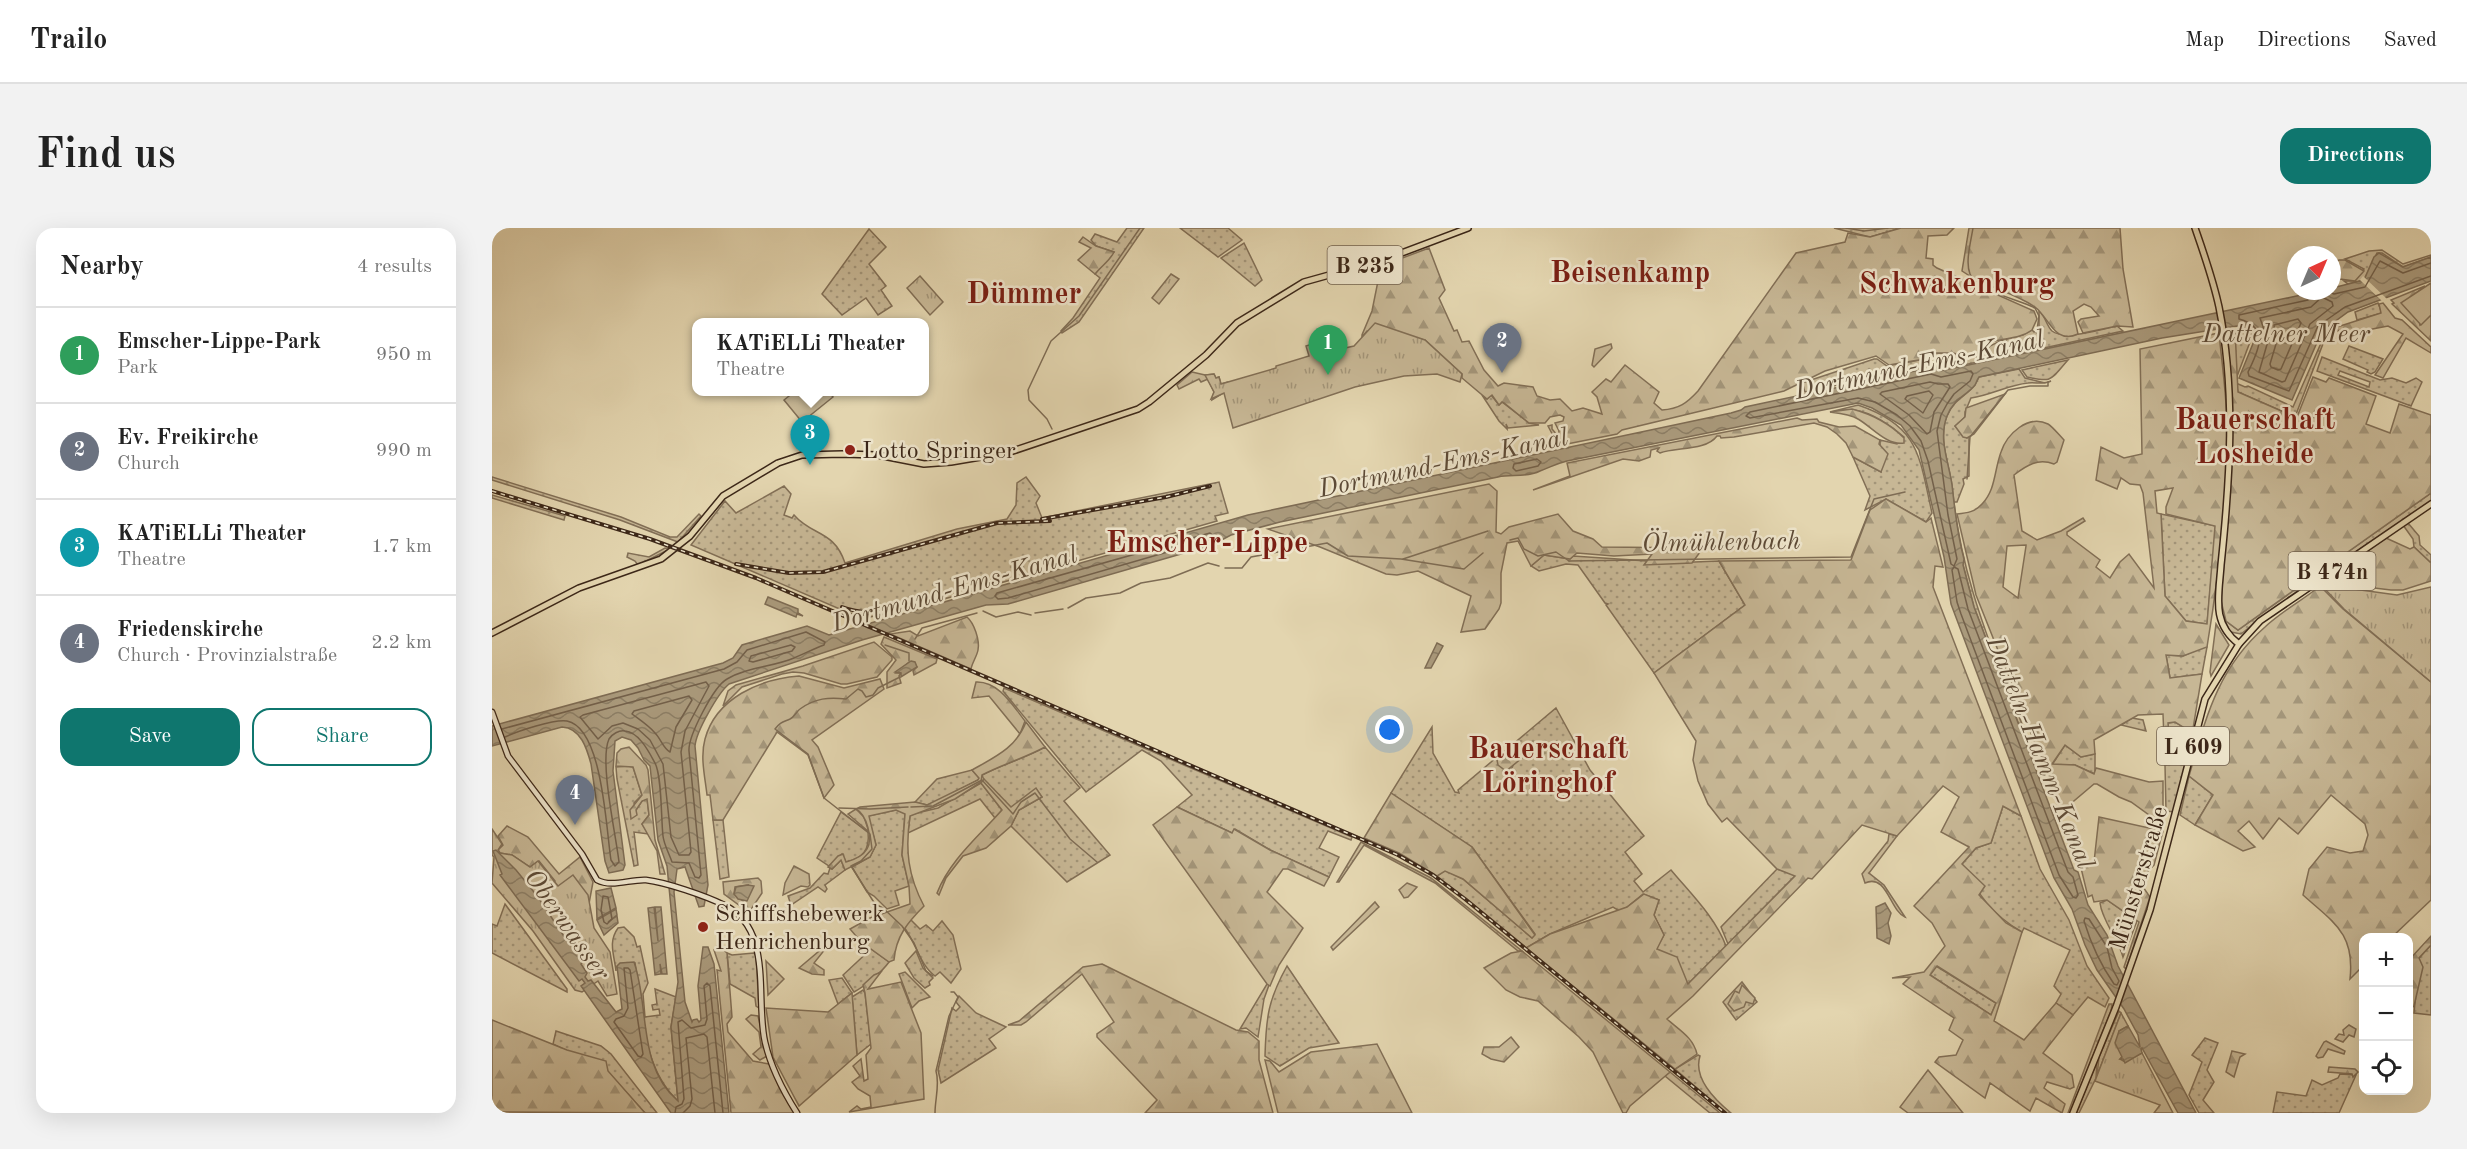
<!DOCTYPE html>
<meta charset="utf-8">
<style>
body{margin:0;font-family:"Old Standard TT",serif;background:#f2f2f2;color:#222}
.controls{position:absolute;right:18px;bottom:18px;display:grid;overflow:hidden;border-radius:12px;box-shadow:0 6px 24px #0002}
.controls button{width:54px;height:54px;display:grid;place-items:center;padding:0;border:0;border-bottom:2px solid #e0e0e0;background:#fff;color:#222;font:30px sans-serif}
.compass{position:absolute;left:1795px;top:18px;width:54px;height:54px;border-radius:50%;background:#fff;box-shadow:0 6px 24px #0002;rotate:44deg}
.you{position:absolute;left:898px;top:502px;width:21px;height:21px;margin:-15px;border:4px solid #fff;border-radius:50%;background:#1a73e8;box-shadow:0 0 0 9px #1a73e833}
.badge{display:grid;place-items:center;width:39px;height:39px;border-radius:50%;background:#0f766e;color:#fff;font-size:20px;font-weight:700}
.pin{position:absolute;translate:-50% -50px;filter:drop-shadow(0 2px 3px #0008)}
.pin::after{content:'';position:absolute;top:32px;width:21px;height:18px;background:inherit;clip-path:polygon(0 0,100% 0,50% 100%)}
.popup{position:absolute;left:200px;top:90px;width:237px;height:78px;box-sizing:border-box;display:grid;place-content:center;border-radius:12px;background:#fff;filter:drop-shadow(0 2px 4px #0005);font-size:20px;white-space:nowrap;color:#767676}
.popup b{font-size:22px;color:#222}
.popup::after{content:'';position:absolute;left:50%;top:100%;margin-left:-12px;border:12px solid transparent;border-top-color:#fff}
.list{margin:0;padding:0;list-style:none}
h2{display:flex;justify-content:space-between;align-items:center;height:78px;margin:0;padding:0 24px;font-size:26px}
h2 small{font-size:20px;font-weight:400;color:#767676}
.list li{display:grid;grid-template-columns:39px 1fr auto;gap:18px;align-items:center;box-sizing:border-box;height:96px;padding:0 24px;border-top:2px solid #e0e0e0}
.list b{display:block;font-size:22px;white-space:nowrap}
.list p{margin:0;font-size:20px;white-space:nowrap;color:#767676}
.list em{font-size:20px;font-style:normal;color:#767676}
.actions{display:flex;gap:12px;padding:18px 24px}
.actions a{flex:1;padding:14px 0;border:2px solid #0f766e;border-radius:18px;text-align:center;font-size:21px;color:#0f766e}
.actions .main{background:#0f766e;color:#fff}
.icon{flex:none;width:33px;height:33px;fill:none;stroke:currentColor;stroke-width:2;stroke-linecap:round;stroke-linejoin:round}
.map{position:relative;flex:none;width:1939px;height:885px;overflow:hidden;border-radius:18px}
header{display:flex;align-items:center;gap:36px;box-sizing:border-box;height:84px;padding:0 30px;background:#fff;border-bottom:2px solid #e0e0e0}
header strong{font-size:28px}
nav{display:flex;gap:33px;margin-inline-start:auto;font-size:21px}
.intro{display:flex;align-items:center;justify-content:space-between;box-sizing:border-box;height:144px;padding:0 36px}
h1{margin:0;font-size:42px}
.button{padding:15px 27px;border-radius:18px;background:#0f766e;color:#fff;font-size:21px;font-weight:700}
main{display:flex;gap:36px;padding:0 36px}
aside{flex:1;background:#fff;border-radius:18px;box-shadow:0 6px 24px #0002}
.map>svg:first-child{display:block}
.grass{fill:url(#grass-dots);stroke:#826f56;stroke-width:1.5;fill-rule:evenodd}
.forest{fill:url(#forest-firs);stroke:#826f56;stroke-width:1.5;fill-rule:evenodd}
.park{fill:url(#park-tufts);stroke:#826f56;stroke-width:1.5}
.garden{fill:#c7b795;stroke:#826f56;stroke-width:1.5}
.water{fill:url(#water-waves);stroke:#7e6c54;stroke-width:1.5}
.pier{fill:#e3d5af}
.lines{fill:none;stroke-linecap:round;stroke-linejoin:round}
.shore{stroke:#73604a;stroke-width:1.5}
.stream{stroke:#7e6c54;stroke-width:1.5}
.secondary-casing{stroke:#3c2718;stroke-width:7}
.primary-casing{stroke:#3c2718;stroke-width:8}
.secondary{stroke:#ede4cb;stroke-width:4.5}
.primary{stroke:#e3d5af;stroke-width:5}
.rail-casing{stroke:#3c2718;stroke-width:4}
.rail{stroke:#ede4cb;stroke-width:1.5;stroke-dasharray:4.5;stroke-linecap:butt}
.poi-dot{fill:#8f2418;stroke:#ede4cb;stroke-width:2}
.labels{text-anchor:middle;stroke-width:5;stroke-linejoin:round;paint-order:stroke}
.shield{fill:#ede4cb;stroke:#71604e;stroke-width:1.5}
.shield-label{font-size:22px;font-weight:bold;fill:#3c2718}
.poi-label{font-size:24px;fill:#3c2718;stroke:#ede4cb;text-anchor:start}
.street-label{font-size:24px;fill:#3c2718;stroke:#ede4cb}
.water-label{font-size:26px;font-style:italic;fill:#5d4a36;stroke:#ede4cb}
.district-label{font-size:30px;font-weight:bold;fill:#7a1f14;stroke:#ede4cb}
</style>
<header>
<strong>Trailo</strong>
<nav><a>Map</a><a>Directions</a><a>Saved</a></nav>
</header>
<div class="intro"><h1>Find us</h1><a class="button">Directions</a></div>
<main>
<aside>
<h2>Nearby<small>4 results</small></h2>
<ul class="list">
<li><span class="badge" style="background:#2e9e5b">1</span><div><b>Emscher-Lippe-Park</b><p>Park</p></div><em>950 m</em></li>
<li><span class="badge" style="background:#6b7280">2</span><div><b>Ev. Freikirche</b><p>Church</p></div><em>990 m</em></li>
<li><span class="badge" style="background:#0f9aa8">3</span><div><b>KATiELLi Theater</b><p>Theatre</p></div><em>1.7 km</em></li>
<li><span class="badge" style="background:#6b7280">4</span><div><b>Friedenskirche</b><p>Church · Provinzialstraße</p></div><em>2.2 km</em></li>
</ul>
<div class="actions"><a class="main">Save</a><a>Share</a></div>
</aside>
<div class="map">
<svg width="1939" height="885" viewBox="0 0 1939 885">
<defs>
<pattern id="grass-dots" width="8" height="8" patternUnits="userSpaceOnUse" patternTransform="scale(1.5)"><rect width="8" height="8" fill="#c7b795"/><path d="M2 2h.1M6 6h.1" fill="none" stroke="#a39579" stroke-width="1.8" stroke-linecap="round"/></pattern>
<pattern id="forest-firs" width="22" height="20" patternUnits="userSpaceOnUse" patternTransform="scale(1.5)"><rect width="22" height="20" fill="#c7b795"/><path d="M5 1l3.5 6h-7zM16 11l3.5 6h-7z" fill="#a39579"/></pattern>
<pattern id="park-tufts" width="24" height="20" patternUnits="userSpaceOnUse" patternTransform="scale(1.5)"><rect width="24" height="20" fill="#c7b795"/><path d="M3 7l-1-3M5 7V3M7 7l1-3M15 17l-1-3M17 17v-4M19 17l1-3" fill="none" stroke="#a39579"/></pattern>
<pattern id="water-waves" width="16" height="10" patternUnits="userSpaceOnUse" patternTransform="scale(1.5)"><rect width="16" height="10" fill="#aa9a7c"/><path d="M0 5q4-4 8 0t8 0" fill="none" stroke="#8c7e65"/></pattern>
</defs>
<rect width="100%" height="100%" fill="#e3d5af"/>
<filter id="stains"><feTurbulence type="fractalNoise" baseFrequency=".00333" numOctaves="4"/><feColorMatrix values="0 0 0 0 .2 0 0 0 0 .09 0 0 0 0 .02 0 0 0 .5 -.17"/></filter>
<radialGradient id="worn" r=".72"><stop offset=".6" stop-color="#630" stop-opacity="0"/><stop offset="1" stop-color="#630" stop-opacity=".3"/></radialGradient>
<g class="grass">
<polygon points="635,0 652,0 587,94 570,105 569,103 581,90 608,50 603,46 622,24 604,18 599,12 603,6 625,14"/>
<polygon points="688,0 736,0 750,12 726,29"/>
<polygon points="1342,0 1409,0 1378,9"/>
<polygon points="377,1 394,19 377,36 394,58 389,62 400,78 386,87 374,70 350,87 330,66"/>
<polygon points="752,15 770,52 763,58 729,30"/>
<polygon points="1890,22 1911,36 1939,27 1939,29 1911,39 1890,25 1885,25 1872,52 1856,56 1852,53 1863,53 1872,41 1853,31 1877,23"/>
<polygon points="1886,75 1890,85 1865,92 1863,84"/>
<path d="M 1547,83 C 1554,89 1554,97 1560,103 C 1573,113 1609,101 1625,98 L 1631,103 L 1448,142 L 1441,137 L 1313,164 L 1310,155 L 1382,131 L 1385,131 L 1395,138 L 1438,130 L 1439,125 L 1461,125 L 1476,129 L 1510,112 L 1514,114 L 1517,125 L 1514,111 L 1531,107 L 1540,102 L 1542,104 L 1547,103 Z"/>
<polygon points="1743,102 1754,105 1758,114 1744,151"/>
<polygon points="1836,103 1839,103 1834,108 1803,189 1746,164 1744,155 1753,159 1756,158 1801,179 1833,106"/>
<polygon points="1857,118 1891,131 1883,144 1879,146 1875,144 1876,142 1851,131"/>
<path d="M 1830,129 L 1888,152 L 1900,150 L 1914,155 L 1924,150 L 1930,154 L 1919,178 L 1825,143 ZM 1848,143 L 1878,154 L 1877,159 L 1846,147 Z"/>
<path d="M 1576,132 C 1558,152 1561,155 1535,149 L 1530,142 Z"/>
<path d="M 1527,141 L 1533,150 L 1553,155 L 1559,153 C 1551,157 1544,154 1536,155 C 1516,157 1499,167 1479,170 L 1473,184 L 1473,189 L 1463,198 L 1475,210 L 1477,208 L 1477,248 L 1471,251 L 1472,256 L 1465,274 L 1462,274 C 1469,336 1489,393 1511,450 C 1518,469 1540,514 1540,531 L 1482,379 L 1471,337 L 1472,331 C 1465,306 1463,283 1460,257 C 1457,235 1446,211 1455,188 C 1462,171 1473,169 1483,157 C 1484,155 1485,152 1487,149 Z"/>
<polygon points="990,167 995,171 999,167 1007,177 1010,174 1037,195 1047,197 1016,200 1014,196 1015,201 1007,193"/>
<path d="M 1366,177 C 1428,198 1427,228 1440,285 L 1434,294 L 1394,271 L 1373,282 L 1378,268 L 1361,229 L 1389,244 L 1388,212 L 1405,216 L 1412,209 C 1400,198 1379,184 1362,182 C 1354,181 1345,183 1338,184 Z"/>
<polygon points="0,249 129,289 178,309 185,309 207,286 209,288 186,314 128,292 0,252"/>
<path d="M 534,249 L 548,268 L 544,275 L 550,290 L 727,254 L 736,285 L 723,288 L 725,293 L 417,381 L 378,389 L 357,385 L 199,317 L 233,273 L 244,285 L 292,258 L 299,266 L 292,287 L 300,290 L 302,287 C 320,308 342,302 353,335 L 465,301 L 515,291 L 524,277 L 525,255 Z"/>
<path d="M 1939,265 L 1939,273 L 1783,379 L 1749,406 L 1739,404 C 1735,398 1731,393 1732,387 L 1734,393 L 1746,402 Z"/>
<polygon points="0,267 73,288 72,292 0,270"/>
<polygon points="1669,286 1724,298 1715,396 1694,393 1673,368"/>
<polygon points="1916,295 1927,308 1928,317 1939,327 1939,335 1922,319 1921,311 1911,297"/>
<polygon points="173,320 178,321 146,337 143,333 135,329 136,325 157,329"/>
<polygon points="1052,327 1078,331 1081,328 1155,333 1153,336 1227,333 1253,377 1162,445 1114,377 1116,376 1113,375 1086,337 1074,336 1047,343 1039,338"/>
<polygon points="1711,419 1715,419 1710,446 1678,450 1674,427 1691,428"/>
<polygon points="512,460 860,609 859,612 836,603 827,620 847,629 837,649 778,622 743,601 740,605 685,579 700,567 669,533 650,522 594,564 511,463"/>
<path d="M 1064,480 L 1098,542 L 1152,608 L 1133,624 L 1150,646 L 1142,653 L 1151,664 L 1179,642 C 1199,666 1223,689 1234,718 L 1196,756 L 1164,721 L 1172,707 L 1162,687 L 1167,672 L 1151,666 L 1129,684 L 1121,679 L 1058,706 L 1034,720 L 945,648 L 953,642 L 971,651 L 1040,710 L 1043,706 L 980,619 L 899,565 L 940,499 L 941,525 L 963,564 L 967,565 L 966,562 L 1005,529 L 1005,532 L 1017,543 C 1024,537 1022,531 1022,523 L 1014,522 Z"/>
<polygon points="1640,490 1651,492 1654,503 1629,497"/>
<polygon points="1683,494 1696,501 1690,536 1695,537 1683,584 1674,583 1673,537 1678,536 1676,495"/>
<polygon points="1573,517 1589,529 1603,526 1603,546 1583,537 1560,537"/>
<path d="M 553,519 L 588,560 L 572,573 L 618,627 L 575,654 L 519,598 L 527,582 L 550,569 L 544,561 L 519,580 L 492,552 L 490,547 C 511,536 533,530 553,519 Z"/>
<polygon points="136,538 141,539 150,567 142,575 144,582 150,573 155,570 157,587 150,596 157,606 142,604 146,637 142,638 125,551 124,539"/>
<polygon points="480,542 487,550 486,552 442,575 435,577 423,574 445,551"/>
<polygon points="1697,548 1721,567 1703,597 1688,587"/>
<polygon points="489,555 510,582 503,590 488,571 416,605 418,588 421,586 446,580"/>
<path d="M 1511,578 L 1529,588 L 1548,641 L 1577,692 L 1595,738 L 1617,770 L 1613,779 L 1596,769 L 1581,787 L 1564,775 L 1569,766 L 1562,758 L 1578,722 L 1532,700 L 1530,704 C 1500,687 1486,666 1470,636 L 1484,620 L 1499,615 Z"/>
<polygon points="364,581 372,589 377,604 356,586"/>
<polygon points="404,582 413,585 410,627 417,658 403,663 407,677 395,681 382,668 375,664 360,639 378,629 384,617 376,588"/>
<path d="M 349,584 L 376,604 C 378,622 371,630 354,634 L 350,626 L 337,638 L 325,630 Z"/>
<polygon points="221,592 231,592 237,649 228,651"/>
<path d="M 1397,606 L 1405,608 L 1377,645 L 1392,657 L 1413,689 C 1398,683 1395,645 1373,655 L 1370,646 L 1396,613 Z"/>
<polygon points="869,614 939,650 1030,723 1026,723 943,655 872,617 847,654 845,654"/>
<polygon points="349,632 353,642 333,657 335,661 333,664 326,659 299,677 296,668 318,660 332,645 336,646 338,640 340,641"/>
<polygon points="1285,641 1304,647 1236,716 1229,699"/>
<path d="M 1615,672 L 1645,693 L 1631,729 C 1626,710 1610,693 1608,675 Z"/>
<polygon points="883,674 887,679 841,722 839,719"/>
<polygon points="13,676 75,761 75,764 0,725 0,696 5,698"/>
<path d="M 418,691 L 428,701 L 434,697 L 441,703 L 450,693 L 461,707 L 469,741 L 459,755 L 448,744 L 443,748 C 428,737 424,715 412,699 Z"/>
<path d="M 132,699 L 142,709 L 145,719 L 148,718 L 156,755 L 151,766 L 153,789 L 168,787 L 167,781 L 161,782 L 160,777 L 165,776 L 163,761 L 184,769 L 179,799 L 186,873 C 149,839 151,781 143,735 L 124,739 L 124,743 C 122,726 116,714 126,700 Z"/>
<polygon points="1939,717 1939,787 1922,785 1927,730"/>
<path d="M 379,721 L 397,734 C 390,744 373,758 362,764 L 351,747 Z"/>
<polygon points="424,723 431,740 441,750 437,754 438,757 433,760 422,750 413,735"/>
<polygon points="235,725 240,727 262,725 264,728 267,780 264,778 263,770 238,756"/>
<polygon points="274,733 292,751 276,767"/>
<path d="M 795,738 L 847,815 L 817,820 L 788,838 L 773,828 C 774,790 776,772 795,738 Z"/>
<polygon points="1444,738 1504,775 1499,787 1438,747"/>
<polygon points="413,744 438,769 427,773 420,780 407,746"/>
<polygon points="350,750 360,765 346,776 337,752"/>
<polygon points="1250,754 1265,774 1244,792 1231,774"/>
<polygon points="775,756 777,757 772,771 766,809 754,800 748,801"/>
<polygon points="371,762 373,765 379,816 365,827 360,769"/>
<polygon points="467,768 484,785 514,799 497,811 504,820 449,855 446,842 460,780 464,783 468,779 464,774"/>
<polygon points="1617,776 1620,776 1619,783 1578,885 1576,885"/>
<polygon points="1627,783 1629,785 1605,848 1607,829"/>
<polygon points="64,803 109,818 119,826 165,885 153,885 115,843 61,816"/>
<polygon points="1713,810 1726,815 1715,842 1722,854 1711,872 1722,885 1707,885 1697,867 1710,834 1700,827"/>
<path d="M 1206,827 L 1208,828 C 1201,850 1223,872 1239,885 L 1234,885 L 1183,841 Z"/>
<polygon points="1605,834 1604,850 1587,885 1584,885"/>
<polygon points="1178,844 1228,885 1218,885 1173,848"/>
<polygon points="1848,846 1864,847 1847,885 1781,885 1785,864 1814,868 1820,852 1830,857 1846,850"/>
</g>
<g class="forest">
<path d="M 1409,0 L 1462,0 L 1455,7 L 1436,8 L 1434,30 L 1441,31 L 1441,37 L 1445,40 L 1542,83 L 1545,91 L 1540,102 C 1526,112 1512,109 1497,115 L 1497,120 L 1476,129 L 1461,125 L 1439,125 L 1438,130 L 1397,137 L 1384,128 L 1333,143 L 1292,163 L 1130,202 L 1125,206 L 1075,216 L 1072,216 L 1067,211 L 1069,215 L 1066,217 L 1056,198 L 1060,197 L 1060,201 L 1066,208 L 1067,203 L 1063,195 L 1071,193 L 1072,189 L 1068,187 L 1058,189 L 1053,195 L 1037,195 L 1012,175 L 1010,174 L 1007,177 L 1000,167 L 995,171 L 970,150 L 970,146 L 933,112 L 875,103 L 870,109 L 870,107 L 880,83 L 889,38 L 937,20 L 953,62 L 947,70 L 962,103 L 965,102 L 970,114 L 977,113 L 992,142 L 1006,158 L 1012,155 L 1041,159 L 1045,168 L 1058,172 L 1068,171 L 1080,183 L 1091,180 L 1110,186 L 1105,169 L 1100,164 L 1114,151 L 1119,154 L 1133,137 L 1167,164 L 1162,175 L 1170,182 C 1187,181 1195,175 1206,163 L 1304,25 L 1353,14 L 1356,5 L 1378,9 Z"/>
<path d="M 1477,0 L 1628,0 L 1631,41 L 1641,99 L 1625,98 L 1591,105 L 1586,94 L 1589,91 L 1607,88 L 1599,79 L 1592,76 L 1581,83 L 1586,106 C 1562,117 1557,89 1543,79 C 1520,63 1492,59 1470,43 Z"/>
<path d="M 591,9 L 604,18 L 622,24 C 617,34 610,37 603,46 L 586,32 L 599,20 L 587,14 Z"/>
<polygon points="1847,32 1853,32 1872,43 1863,53 1840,50 1840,35"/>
<polygon points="1933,58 1923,66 1928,97 1939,87 1939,113 1900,76 1902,75 1899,72"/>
<polygon points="1891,75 1903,90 1910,92 1939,119 1939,125 1914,110 1891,150 1883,147 1911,106 1896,98 1854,106 1853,101 1846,103 1845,99 1889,85 1887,76"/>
<polygon points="1743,102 1746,164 1803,189 1805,189 1821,149 1834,154 1837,150 1884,168 1874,196 1898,205 1907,176 1939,187 1939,265 1746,402 1734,393 1729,373 1740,228 1740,186 1735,108 1736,104"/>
<path d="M 1727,105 C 1730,137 1735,169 1735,201 C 1735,273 1727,347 1715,419 L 1691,428 L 1674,427 L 1678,450 L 1710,446 L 1695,537 L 1690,537 L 1696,502 L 1683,494 L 1676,495 L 1678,536 L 1673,537 L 1671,486 L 1646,487 L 1602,512 L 1603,526 L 1589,529 L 1573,517 L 1560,536 L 1583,537 L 1602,546 L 1604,540 L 1657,554 L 1671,553 L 1671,597 L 1639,574 L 1627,569 L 1605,556 L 1602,556 L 1570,583 L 1484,367 L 1465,286 C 1475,285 1483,284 1490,276 C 1504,261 1502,243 1509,224 C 1515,206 1536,186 1556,196 C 1560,198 1568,208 1572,212 L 1565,234 L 1562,236 C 1546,230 1535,237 1522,247 L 1530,303 L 1545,312 L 1569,303 L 1591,290 L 1593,293 L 1575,304 L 1575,307 L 1608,332 L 1604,339 L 1618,350 L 1628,334 L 1637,326 L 1662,360 L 1651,265 L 1648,257 L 1638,256 L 1629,250 L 1625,261 L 1604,252 L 1609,219 L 1632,230 L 1650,226 L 1648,121 ZM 1681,260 L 1674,279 L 1674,286 L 1723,298 L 1715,396 L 1694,393 L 1673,368 L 1669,286 L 1665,285 L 1663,263 ZM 1534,317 L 1534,318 L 1526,370 L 1511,359 L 1515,318 Z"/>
<polygon points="700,144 713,147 722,146 724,150 727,149 729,156 736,154 736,162 720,172 722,164 716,151 709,154 707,151 687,161 685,157"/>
<polygon points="1513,166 1482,206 1475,210 1471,209 1463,198 1473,189 1474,180"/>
<path d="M 1360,181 C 1379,186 1398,196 1412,210 L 1412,215 C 1395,218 1380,199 1366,191 C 1358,186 1347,185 1338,184 Z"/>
<path d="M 1305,190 L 1310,192 L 1325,191 L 1327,194 L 1347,199 L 1363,198 L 1388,212 L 1387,216 L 1396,226 L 1389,244 L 1361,229 L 1354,215 L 1345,206 L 1335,199 L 1322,195 L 1242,209 L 1229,210 L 1228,208 L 1225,208 C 1214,223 1184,219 1168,225 L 1165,223 L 1167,220 L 1159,222 L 1158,229 L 1147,233 L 1131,231 L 1041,262 L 1078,248 L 1075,235 Z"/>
<polygon points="997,256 1005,263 1004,304 1009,306 1017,299 1066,286 1081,303 1101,311 1110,319 1211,320 1200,335 1152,337 1160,326 1122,328 1085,325 1078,331 1052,327 1039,338 1026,313 1015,315 1009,345 1009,375 1007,381 993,401 969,404 979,368 926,343 905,347 894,346 828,319 776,301"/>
<path d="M 1394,271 L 1434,294 L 1439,290 L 1451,339 L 1443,338 L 1441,359 L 1529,588 L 1511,578 L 1499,615 L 1484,620 L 1470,636 L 1493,658 L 1487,667 L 1514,695 L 1530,704 L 1502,793 L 1532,812 L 1564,775 L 1581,787 L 1551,825 L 1580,847 L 1582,859 L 1578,861 L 1555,854 L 1552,860 L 1573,876 L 1570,885 L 1544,870 L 1538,883 L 1498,855 L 1493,870 L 1443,834 L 1447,829 L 1464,827 L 1471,812 L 1457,802 L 1462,790 L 1411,756 L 1418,749 L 1400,750 L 1432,744 L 1453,718 L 1440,695 L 1422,678 L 1477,619 L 1449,604 L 1467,569 L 1451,558 L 1405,608 L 1370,597 L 1320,651 L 1316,650 L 1201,768 L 1175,791 C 1187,802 1201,809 1205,826 L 1183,841 L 1034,720 L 1058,706 L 1135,679 L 1152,666 L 1167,672 L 1162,687 L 1172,707 L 1165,721 L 1185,729 L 1196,756 L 1303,648 L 1285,641 L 1235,590 L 1230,594 L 1216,576 L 1206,553 L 1201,532 L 1204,513 L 1162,445 L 1253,377 L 1227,333 L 1359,332 L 1378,282 ZM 1445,738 L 1504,775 L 1499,787 L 1438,747 Z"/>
<polygon points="1894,310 1918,321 1922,319 1939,335 1939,353 1911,362 1899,362 1832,354"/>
<path d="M 1828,358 L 1851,381 L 1939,454 L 1939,672 L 1900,709 L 1872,710 L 1871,738 L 1858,751 C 1863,705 1842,695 1811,667 L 1817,641 L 1835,619 L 1858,625 L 1871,623 L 1876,607 L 1873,596 L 1839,567 L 1806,606 L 1787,590 L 1771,611 L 1757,593 L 1746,603 L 1763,619 L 1751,623 L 1703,597 L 1721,567 L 1697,548 C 1714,490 1725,441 1773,399 C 1790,383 1811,372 1828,358 Z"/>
<path d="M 475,389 C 482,395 488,412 486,422 C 485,428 480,435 479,441 L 398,406 L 418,403 L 426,408 Z"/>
<polygon points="1724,396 1737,417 1719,448 1718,444"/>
<polygon points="392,409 445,431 444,435 422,447 421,443 425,439 416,435 404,445 409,445 407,448 409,455 395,460 395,444 404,432 389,416"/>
<polygon points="382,414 400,429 400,432 385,449 355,456 349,456 312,445 301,444 290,446 250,459 231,478 236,463 244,457 311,438"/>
<path d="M 307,448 L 352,460 L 388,451 L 392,461 L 320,512 L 326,519 L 342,557 L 332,570 L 316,527 L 285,504 L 231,592 L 221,592 L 218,567 L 215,567 C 213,549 208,529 213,511 C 224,470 268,451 307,448 Z"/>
<path d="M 484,454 C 507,453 521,478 533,493 L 528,506 L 497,468 L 480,470 Z"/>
<path d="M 534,494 L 553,519 C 533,530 511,536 490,547 L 489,554 L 463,571 L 418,588 C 413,622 416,648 432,678 C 416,694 404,708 402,732 L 397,734 L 379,721 L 376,722 L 358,701 L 378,690 L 418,676 L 417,658 L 410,627 L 413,586 L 404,582 L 377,588 L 384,617 L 378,629 L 353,642 L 349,632 L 340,641 L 336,639 L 346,628 L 351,626 L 354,634 C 362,632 371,628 375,621 C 381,611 375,587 364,581 L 368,579 L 423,574 L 435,577 L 486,552 L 487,550 L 480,542 C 503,529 524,520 534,494 Z"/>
<polygon points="137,519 154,537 156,542 163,612 173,646 168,646 165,623 150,596 157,587 155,571 150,573 144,582 145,587 139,591 138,582 150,567 141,539 124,538 125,525 129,521"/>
<polygon points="1014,522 1022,523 1030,530 1014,543 1006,537 1005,532"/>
<path d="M 492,551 L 519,579 L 544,560 L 550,569 L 527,582 L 519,598 L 494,620 L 471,628 L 454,650 L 447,667 L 445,665 C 458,632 486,609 510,582 L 489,555 Z"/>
<polygon points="899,565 980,619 1043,707 1040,710 971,651 953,643 945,648 907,625 872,610"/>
<polygon points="685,579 740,605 742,601 778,622 837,649 832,658 796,641 791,641 775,664 811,700 787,737 778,758 775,756 661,597"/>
<polygon points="1607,589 1671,603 1662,637 1652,647 1649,656 1658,669 1634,741 1632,739 1647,694 1615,672 1602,674 1600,667 1596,669 1589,640 1602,634"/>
<polygon points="15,598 36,609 67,646 88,629 101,654 96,681 59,669 63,653 47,633 38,639 20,627 8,625 6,622 11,617 6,608"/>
<polygon points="302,638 317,646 318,657 316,659 309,658 291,667 293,655"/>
<path d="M 266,650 L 269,653 L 270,665 L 258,683 L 255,683 L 232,666 L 231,654 ZM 256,657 L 251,673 L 242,666 L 243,659 Z"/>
<polygon points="915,655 925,659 916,669 912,670 907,662"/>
<polygon points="1939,708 1939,717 1927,730 1931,739 1922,778 1917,782 1917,732"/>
<polygon points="226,717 235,725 240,789 235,796 236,804 261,833 277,836 303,885 239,885 225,742 229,743 222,722"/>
<polygon points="332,719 334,720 322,735 332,742 332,747 320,746 307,740"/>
<polygon points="1030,723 1178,844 1138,878 1134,885 1131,885 1101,824 1087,809 1046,773 1028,769 1014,762 992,740 1019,725"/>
<polygon points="610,736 744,802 756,804 767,813 767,832 781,885 653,885 665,872 605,809 605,806 622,794 590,746 534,794 529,797 516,797 527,793 591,739"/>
<polygon points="389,744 376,761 409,754 429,805 432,871 357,884 365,878 369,881 379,879 378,868 366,861 360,854 368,848 361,838 369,831 372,853 376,851 374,827 379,820 373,765 371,757 382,747"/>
<polygon points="1250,757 1263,770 1261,776 1254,774 1252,779 1242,783 1236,776 1243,763 1247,765"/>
<polygon points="360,765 365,827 307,878 281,829 274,780 336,784"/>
<polygon points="259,787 266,788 275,828 268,832 261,826 269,819 267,804 254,791"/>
<polygon points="0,792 75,822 114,833 116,843 153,885 0,884"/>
<polygon points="1857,797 1864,801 1862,809 1857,807 1851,814 1843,811 1847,806 1852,807 1851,802"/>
<polygon points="1019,809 1027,819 1012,834 999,831 990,826 992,819 1007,819"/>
<polygon points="1834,813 1853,823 1852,826 1836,821 1831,829 1826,830 1824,828 1832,814"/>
<polygon points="885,816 920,885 786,885 773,832 778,833 787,844 819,824"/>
<polygon points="1740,823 1753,826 1748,829 1742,849 1734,844"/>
<polygon points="1837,839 1863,841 1866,844 1861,849 1860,846 1836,844"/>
<polygon points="1436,842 1471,885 1416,885 1408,879"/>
</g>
<g class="park">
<polygon points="679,46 687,51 667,76 660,70"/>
<polygon points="428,48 451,74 438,87 415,60"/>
<polygon points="883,95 933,112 970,146 968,154 945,146 912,148 863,159 741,200 732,165 719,171 722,164 713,147 722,146 724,150 727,149 729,156 784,140 784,138 817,128 814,118 827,114 830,125 862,118"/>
<polygon points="1119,116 1120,120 1102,139 1100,137 1103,121"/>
<polygon points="1832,357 1905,367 1939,359 1939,454 1852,381 1831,359"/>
<polygon points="0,601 10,616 6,622 8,625 20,627 38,639 46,633 66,658 81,647 96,667 102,700 118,724 125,766 115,768 106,753 90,764 83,762 41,703 0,655 2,629 0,627"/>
<polygon points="1629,785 1636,798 1627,803 1630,829 1628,831 1633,834 1650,825 1681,885 1662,885 1668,877 1603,853"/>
</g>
<g class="garden">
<polygon points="1939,55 1939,87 1929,97 1909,75"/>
<polygon points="302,164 337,164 341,169 310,194 292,172"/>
</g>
<g class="water">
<path d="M 1887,25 L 1911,39 L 1939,29 L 1939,53 L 1856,84 L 1830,103 L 1800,172 L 1747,150 L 1762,113 L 1756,101 L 1745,98 L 1670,110 L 1487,149 C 1485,152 1484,155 1483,157 C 1473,169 1462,170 1455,188 C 1446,211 1457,235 1460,257 C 1463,283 1465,306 1472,331 L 1471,337 L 1482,379 L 1582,642 L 1586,644 L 1596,677 L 1615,707 L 1626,738 L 1704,885 L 1686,885 L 1650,820 L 1649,821 L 1650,825 L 1633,835 L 1631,831 L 1628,831 L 1630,829 L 1623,815 L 1627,803 L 1636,798 L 1648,819 L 1646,807 L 1632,781 L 1605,742 L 1593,717 L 1580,681 L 1562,650 L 1459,376 L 1452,329 L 1427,222 L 1409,197 L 1380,180 L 1366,175 L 1075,233 C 1063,236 1059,239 1048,243 C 1034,250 1020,246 1006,249 L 788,294 L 739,307 L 720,317 L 516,376 L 494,377 L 370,412 L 237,456 C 226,465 204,504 203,518 L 216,657 L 212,678 L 207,679 L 193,639 L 185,641 L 182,664 L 193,774 L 200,794 L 201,792 L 205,791 L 207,794 L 209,792 L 206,758 L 211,719 L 216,719 L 222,736 L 237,885 L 179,885 L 89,758 L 93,755 L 90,751 L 87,753 L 8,647 L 10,646 L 1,623 L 4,622 L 24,642 L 46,669 L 77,716 L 81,716 L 92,732 L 89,736 L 95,745 L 93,749 L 96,753 L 99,752 L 124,784 L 130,781 L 125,738 L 128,735 L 142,734 C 158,780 145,838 186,873 L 179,799 L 186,754 L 175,638 L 166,612 L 158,538 L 152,532 L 146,520 L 139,512 L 130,509 L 123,513 L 121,543 L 133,637 L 131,642 L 117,645 L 113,633 L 99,536 C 95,521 89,500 70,499 L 0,518 L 0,498 L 231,435 L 241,430 L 250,417 L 315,398 L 337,407 L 756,287 L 1239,185 L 1249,182 L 1253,179 L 1442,139 L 1448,143 L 1828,63 L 1840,63 L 1840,60 L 1872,52 L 1882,29 Z"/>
<polygon points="276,369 306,381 306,385 311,388 305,386 304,389 273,376"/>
<polygon points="945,415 951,418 939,440 933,440"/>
<polygon points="419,433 423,434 425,439 409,449 409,445 403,444"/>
<polygon points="256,657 262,658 255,673 246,671 242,666 244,659"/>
<polygon points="119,660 124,680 105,691 104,663"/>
<polygon points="1393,675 1399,685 1396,695 1399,708 1397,716 1385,710 1384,679"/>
<polygon points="162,679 166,713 163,679 169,679 175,746 170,746 168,736 169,746 163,747 156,680"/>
<polygon points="124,681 125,687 116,694 125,688 126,695 112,707 105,692"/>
</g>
<polygon class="pier" points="1871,48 1895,71 1894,73 1891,74 1868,52"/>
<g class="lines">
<g class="shore">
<path d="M 1821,63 L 1821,68 L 1816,72 L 1747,87 L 1747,91 C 1779,100 1766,123 1756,144 L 1757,148 L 1797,163 L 1826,98 L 1853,79 L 1939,48"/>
<polyline points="1835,63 1842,66 1873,59 1888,33 1911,45 1939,35"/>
<polygon points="1830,69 1840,74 1841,78 1818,96 1793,153 1790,154 1767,144 1776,113 1768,90 1819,79"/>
<polygon points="1806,91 1809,95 1789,141 1786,142 1779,139 1778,136 1784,116 1782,97"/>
<polygon points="1479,143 1481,146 1478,153 1462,166 1455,176 1449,187 1445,203 1456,287 1465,331 1462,338 1459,336 1436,233 1429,213 1418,198 1405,187 1383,174 1366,170 1258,190 1254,188 1258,184 1439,146 1449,149"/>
<polygon points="1438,154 1446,156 1456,156 1458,159 1442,184 1438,204 1435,206 1417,187 1388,166 1390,164"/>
<polygon points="1437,163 1441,167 1431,185 1413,171 1415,168"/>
<polygon points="1045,231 1049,234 1046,238 1024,243 1021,240 1022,236"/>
<polygon points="718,305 722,308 717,312 516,370 506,371 503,368 505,365"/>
<polygon points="1462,339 1466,341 1476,381 1576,644 1581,649 1586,667 1584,670 1581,669 1567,647 1469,386 1465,374 1460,342"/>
<polygon points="299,417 303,419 300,423 261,434 257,433 259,428"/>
<polygon points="214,454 217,458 193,503 189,524 199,624 197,627 187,627 179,609 171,536 158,512 146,501 131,495 120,498 106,511 88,489 91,487"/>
<path d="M 197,468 L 200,472 L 184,499 L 178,524 C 171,520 169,511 163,505 C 156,497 148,492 140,486 L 142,483 Z"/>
<path d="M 10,501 L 232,441 L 245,434 L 255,422 L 314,404 L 333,414 L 332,417 C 321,421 312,426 302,430 C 281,439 255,439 235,451 C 222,458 196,508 197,523 L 209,647 L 207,650 L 203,649 L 197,635 L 180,634 C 177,625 172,617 171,608 C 169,591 170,548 163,535 C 157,524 147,504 133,503 C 127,502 120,506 117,511 C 107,533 124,607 127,634 L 123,638 L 119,632 C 114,602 111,500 75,493 C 62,491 26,503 13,509"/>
<polygon points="111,668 116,669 120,691 115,696 112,694 109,682"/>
<path d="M 1593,690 L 1597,691 L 1615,719 L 1620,740 L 1627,753 L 1625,757 L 1622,756 C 1608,736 1599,716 1592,693 Z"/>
<polygon points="132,740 136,740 138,742 151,826 149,829 146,828 122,794 124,791 132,788 136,780"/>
<polyline points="183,885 184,879 190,876 192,871 186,794 190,792 199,800 213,797 215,791 212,758 215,755 218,758 231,885"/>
<polyline points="191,885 198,878 200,871 194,810 212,806 215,809 223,885"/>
</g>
<g class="stream">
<polyline points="1354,0 1372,3 1396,0"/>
<path d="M 1481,0 C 1479,13 1473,34 1478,46 C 1484,63 1528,72 1543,80 L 1547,88 L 1545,102"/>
<polyline points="560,201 555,191 537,172 536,162 559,113 587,88 648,0"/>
<polyline points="1475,251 1478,209 1516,162 1538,158 1556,158 1556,154"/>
<polyline points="1018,312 1026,310 1032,321 1046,328 1064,324 1077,333 1359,329 1382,271 1413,264"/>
<polyline points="911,331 996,303"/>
<polyline points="733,340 750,340 759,329 835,315 856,328 909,331 972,341 991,325"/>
<polyline points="576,380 594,370 628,365 649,355 678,350 716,335 727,338"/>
<polyline points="491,383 504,389 526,384 539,387"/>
<polyline points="543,385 571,381"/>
<polyline points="423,411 430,400 485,385"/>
<polyline points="393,417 417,425"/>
<polyline points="417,426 417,433"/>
<path d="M 408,449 L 386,460 L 381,467 L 374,469 L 370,463 L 366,461 L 354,471 C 337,469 323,470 308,481 C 305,483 302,489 298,491 C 291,494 288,494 283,501 L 316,526 L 332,570 L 378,606 L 380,621 L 369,633 L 359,638 L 383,676 L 391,680 L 410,698 L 422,715 L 434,743 L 441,748"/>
<polyline points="419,579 441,578 490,552 521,586 529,574 543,565 578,611 605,634"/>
<polyline points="347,580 378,581 416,579"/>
<path d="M 443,885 C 443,871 448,856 444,843 L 457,788 L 466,769 L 462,764 L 459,764"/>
</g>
<defs>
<path id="secondary" d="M 0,484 L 16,528 L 90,626 L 105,652 C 120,660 138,651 154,652 C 173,654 214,668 232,677 C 282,700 263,771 273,814 C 279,840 291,863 305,885"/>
<g id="primary">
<polyline points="0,405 87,360 169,331 198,308 231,268 286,235 310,227 350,226 386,227 432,236 459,234 518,224 646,181 657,174 714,127 745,95 812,54 891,32 976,0"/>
<polyline points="1747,416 1768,393 1939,276"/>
<path d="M 1581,885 L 1624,779 L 1658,682 L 1713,471 L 1747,416 C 1719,395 1727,368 1729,337 C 1738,251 1744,164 1727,79 C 1721,51 1712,26 1703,0"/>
</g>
</defs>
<use href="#secondary" class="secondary-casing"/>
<use href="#primary" class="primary-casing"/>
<use href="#secondary" class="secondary"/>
<use href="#primary" class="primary"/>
<defs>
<g id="rail">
<polyline points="0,263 158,311 264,350 906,627 941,647 973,671 1233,885"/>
<polyline points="550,291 674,269 718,258"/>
<polyline points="244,336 297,345 331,344 505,295 558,293"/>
<path d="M 350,379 C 379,390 405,380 434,372"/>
</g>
</defs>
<use href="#rail" class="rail-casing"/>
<use href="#rail" class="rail"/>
</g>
<g class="poi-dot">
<circle cx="358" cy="222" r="6"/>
<circle cx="211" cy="699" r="6"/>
</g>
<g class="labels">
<g class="shield">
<rect x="835.5" y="18" width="75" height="38" rx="4.5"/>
<rect x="1796.5" y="324" width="87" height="38" rx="4.5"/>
<rect x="1665" y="499" width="72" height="38" rx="4.5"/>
</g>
<g class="shield-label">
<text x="873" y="45">B 235</text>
<text x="1840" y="351">B 474n</text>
<text x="1701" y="526">L 609</text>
</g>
<g class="poi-label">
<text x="370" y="230">Lotto Springer</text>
<text x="223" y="693">Schiffshebewerk<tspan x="223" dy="28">Henrichenburg</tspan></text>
</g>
<g class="street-label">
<text transform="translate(1646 650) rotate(-73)" y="8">Münsterstraße</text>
</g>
<g class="water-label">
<text x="1794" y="114">Dattelner Meer</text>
<text transform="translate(1427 136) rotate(-12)" y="9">Dortmund-Ems-Kanal</text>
<text transform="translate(951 234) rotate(-12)" y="9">Dortmund-Ems-Kanal</text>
<text transform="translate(1229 313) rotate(-1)" y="9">Ölmühlenbach</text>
<text transform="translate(462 360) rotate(-16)" y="9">Dortmund-Ems-Kanal</text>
<text transform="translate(1549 524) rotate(68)" y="9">Datteln-Hamm-Kanal</text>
<text transform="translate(76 696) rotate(55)" y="9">Oberwasser</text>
</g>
<g class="district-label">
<text x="1138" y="54">Beisenkamp</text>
<text x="1465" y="65">Schwakenburg</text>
<text x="532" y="75">Dümmer</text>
<text x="1763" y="201">Bauerschaft<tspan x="1763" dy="34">Losheide</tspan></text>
<text x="715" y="324">Emscher-Lippe</text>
<text x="1056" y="530">Bauerschaft<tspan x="1056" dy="34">Löringhof</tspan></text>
</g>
</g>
<rect width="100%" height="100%" filter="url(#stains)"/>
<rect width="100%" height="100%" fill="url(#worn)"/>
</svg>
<div class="controls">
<button>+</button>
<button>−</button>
<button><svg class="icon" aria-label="locate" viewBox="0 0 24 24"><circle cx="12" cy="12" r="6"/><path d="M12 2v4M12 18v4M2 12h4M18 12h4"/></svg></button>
</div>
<svg class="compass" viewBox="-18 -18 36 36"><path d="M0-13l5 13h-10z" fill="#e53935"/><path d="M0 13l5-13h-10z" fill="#767676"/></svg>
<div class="you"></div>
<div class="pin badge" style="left:836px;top:147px;background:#2e9e5b">1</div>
<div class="pin badge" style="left:1010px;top:145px;background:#6b7280">2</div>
<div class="pin badge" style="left:318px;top:237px;background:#0f9aa8">3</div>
<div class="popup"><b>KATiELLi Theater</b>Theatre</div>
<div class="pin badge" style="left:83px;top:597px;background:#6b7280">4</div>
</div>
</main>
